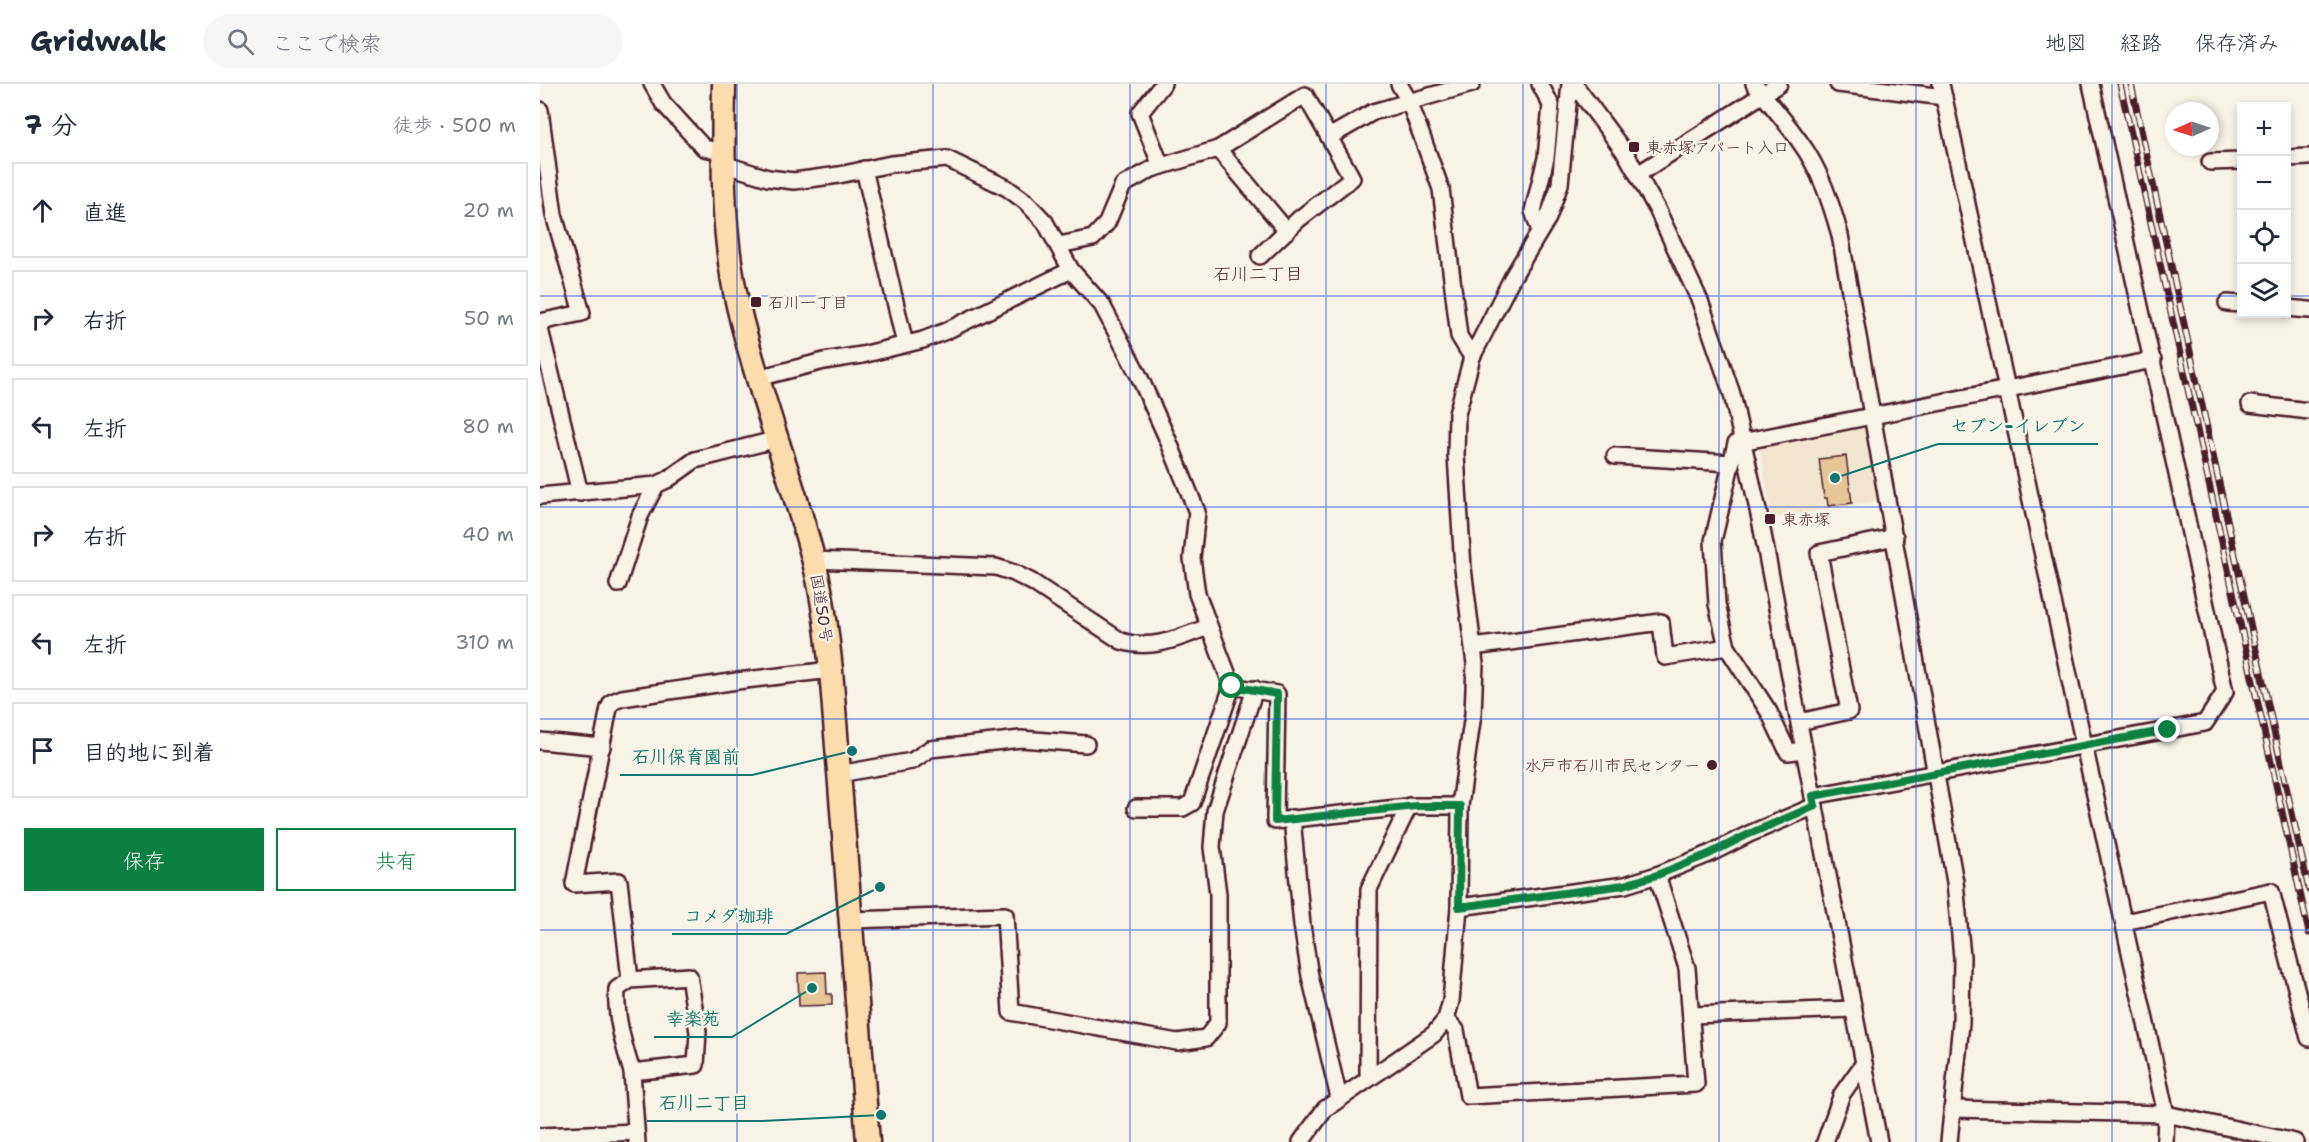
<!DOCTYPE html>
<html lang="ja">
<meta charset="utf-8">
<style>
body{margin:0;font-family:"Shantell Sans","Klee One",sans-serif;background:#f6f6f7;color:#1f2937}
.controls{position:absolute;right:18px;top:18px;display:grid;overflow:hidden;border-radius:0px;box-shadow:0 3px 9px #0003}
.controls button{width:54px;height:54px;display:grid;place-items:center;padding:0;border:0;border-bottom:2px solid #e0e1e3;background:#fff;color:#1f2937;font:30px sans-serif}
.compass{position:absolute;left:1625px;top:18px;width:54px;height:54px;border-radius:50%;background:#fff;box-shadow:0 3px 9px #0003;rotate:267deg}
.stop{position:absolute;width:18px;height:18px;margin:-14px;border:4px solid #0b8043;border-radius:50%;background:#fff}
.stop.end{background:#0b8043;border-color:#fff;box-shadow:0 2px 6px #0008}
.list{margin:0;padding:0;list-style:none}
h2{display:flex;justify-content:space-between;align-items:center;height:78px;margin:0;padding:0 24px;font-size:26px}
h2 small{font-size:20px;font-weight:400;color:#747a83}
.list li{display:grid;grid-template-columns:39px 1fr auto;gap:18px;align-items:center;box-sizing:border-box;height:96px;margin:0 12px 12px;padding:0 12px;border:2px solid #e0e1e3;border-radius:0px}
.list b{display:block;font-size:22px;white-space:nowrap}
.list em{font-size:20px;font-style:normal;color:#747a83}
.actions{display:flex;gap:12px;padding:18px 24px}
.actions a{flex:1;padding:14px 0;border:2px solid #0b8043;border-radius:0px;text-align:center;font-size:21px;color:#0b8043}
.actions .main{background:#0b8043;color:#fff}
.icon{flex:none;width:33px;height:33px;fill:none;stroke:currentColor;stroke-width:2;stroke-linecap:round;stroke-linejoin:round}
.map{position:relative;flex:none;width:1769px;height:1058px;overflow:hidden}
header{display:flex;align-items:center;gap:36px;box-sizing:border-box;height:84px;padding:0 30px;background:#fff;border-bottom:2px solid #e0e1e3}
header strong{font-size:28px}
nav{display:flex;gap:33px;margin-inline-start:auto;font-size:21px}
.search{width:420px;height:54px;background:#f6f6f7;display:flex;align-items:center;gap:15px;box-sizing:border-box;padding:0 21px;border-radius:33px;color:#747a83;font-size:22px}
main{display:flex}
aside{flex:1;background:#fff}
.map>svg:first-child{display:block}
.built{fill:#f2e6d0}
.building{fill:#e6c698;stroke:#4a1f2b;stroke-width:1.5}
.lines{fill:none;stroke-linecap:round;stroke-linejoin:round}
.minor-casing{stroke:#4a1f2b;stroke-width:20}
.highway-casing{stroke:#4a1f2b;stroke-width:27}
.minor{stroke:#f7f3e8;stroke-width:15}
.highway{stroke:#fcdcac;stroke-width:22}
.rail-casing{stroke:#4a1f2b;stroke-width:7}
.rail{stroke:#f7f3e8;stroke-width:4.5;stroke-dasharray:14;stroke-linecap:butt}
.route{stroke:#0b8043;stroke-width:8}
.grid{fill:none;stroke:#1d4ed8;stroke-width:1.5;stroke-opacity:0.55}
.poi-dot{fill:#4a1f2b;stroke:#f7f3e8;stroke-width:2}
.labels{text-anchor:middle;stroke-width:5;stroke-linejoin:round;paint-order:stroke}
.poi-label{font-size:16px;fill:#4a1f2b;stroke:#f7f3e8;text-anchor:start}
.street-label{font-size:16px;fill:#4a1f2b;stroke:#f7f3e8}
.neighbourhood-label{font-size:18px;fill:#4a1f2b;stroke:#f7f3e8}
.leader{fill:none;stroke:#0f766e;stroke-width:2}
.callout-dot{fill:#0f766e;stroke:#f7f3e8;stroke-width:2}
.callout-label{font-size:18px;text-anchor:middle;font-weight:bold;fill:#0f766e;stroke:#f7f3e8;stroke-width:5;stroke-linejoin:round;paint-order:stroke}
</style>
<header>
<strong>Gridwalk</strong>
<div class="search"><svg class="icon" aria-label="search" viewBox="0 0 24 24"><circle cx="10" cy="10" r="6"/><path d="M15 15l6 6"/></svg>ここで検索</div>
<nav><a>地図</a><a>経路</a><a>保存済み</a></nav>
</header>
<main>
<aside>
<h2>7 分<small>徒歩 · 500 m</small></h2>
<ul class="list">
<li><svg class="icon" aria-label="ahead" viewBox="0 0 24 24"><path d="M12 20V5M6 11l6-6 6 6"/></svg><div><b>直進</b></div><em>20 m</em></li>
<li><svg class="icon" aria-label="right" viewBox="0 0 24 24"><path d="M7 20v-9h11M14 6l5 5-5 5"/></svg><div><b>右折</b></div><em>50 m</em></li>
<li><svg class="icon" aria-label="left" viewBox="0 0 24 24"><path d="M17 20v-9H6M10 6l-5 5 5 5"/></svg><div><b>左折</b></div><em>80 m</em></li>
<li><svg class="icon" aria-label="right" viewBox="0 0 24 24"><path d="M7 20v-9h11M14 6l5 5-5 5"/></svg><div><b>右折</b></div><em>40 m</em></li>
<li><svg class="icon" aria-label="left" viewBox="0 0 24 24"><path d="M17 20v-9H6M10 6l-5 5 5 5"/></svg><div><b>左折</b></div><em>310 m</em></li>
<li><svg class="icon" aria-label="arrive" viewBox="0 0 24 24"><path d="M6 21V4h12l-3 4 3 4H6"/></svg><div><b>目的地に到着</b></div></li>
</ul>
<div class="actions"><a class="main">保存</a><a>共有</a></div>
</aside>
<div class="map">
<svg width="1769" height="1058" viewBox="0 0 1769 1058">
<rect width="100%" height="100%" fill="#f7f3e8"/>
<filter id="ink" filterUnits="userSpaceOnUse"><feTurbulence type="fractalNoise" baseFrequency=".0167" numOctaves="2"/><feDisplacementMap in="SourceGraphic" scale="12" xChannelSelector="R" yChannelSelector="G"/><feConvolveMatrix kernelMatrix="1 2 1 2 8 2 1 2 1" color-interpolation-filters="sRGB"/></filter>
<g filter="url(#ink)">
<polygon class="built" points="1319,343 1326,347 1339,417 1232,434 1220,366 1226,361"/>
<g class="building">
<polygon points="1306,372 1312,419 1288,422 1287,414 1284,414 1279,375"/>
<polygon points="286,888 287,910 292,910 292,921 259,922 258,889"/>
</g>
<g class="lines">
<defs>
<g id="minor">
<polyline points="112,0 123,19 164,64 183,68"/>
<polyline points="859,0 869,17 901,105 919,252 932,273"/>
<polyline points="1034,0 1086,70 1117,125 1160,217 1192,310 1220,435 1339,1058"/>
<path d="M 1214,0 C 1230,19 1246,38 1260,58 C 1280,85 1291,119 1300,151 L 1415,798 L 1422,873 L 1421,939 L 1409,1058"/>
<polyline points="1298,0 1404,13"/>
<polyline points="1401,0 1544,661 1626,1030 1625,1058"/>
<polyline points="0,26 14,131 42,229 0,238"/>
<polyline points="678,65 747,147"/>
<polyline points="1746,74 1769,73"/>
<polyline points="1670,78 1702,77"/>
<polyline points="183,80 228,94 254,97 299,91 351,80 407,75 467,104 486,118 505,138 531,186 562,221 599,292 628,356 657,428 652,474 657,510 692,602 652,719 643,724 596,724"/>
<polyline points="621,82 600,29 623,0"/>
<polyline points="324,85 365,260"/>
<polyline points="1098,90 1239,0"/>
<polyline points="1000,147 993,127 1006,74 1011,21 1000,0"/>
<polyline points="519,161 553,154 567,139 583,101 612,85 678,65 765,11 789,53 833,28 932,0"/>
<polyline points="720,172 759,135 812,94 789,53"/>
<polyline points="1687,219 1702,220"/>
<polyline points="1746,224 1769,226"/>
<polyline points="0,245 40,409"/>
<polyline points="218,294 284,277 322,271 383,256 406,247 531,186"/>
<polyline points="1710,320 1769,327"/>
<polyline points="1075,372 1191,379"/>
<polyline points="0,412 116,401 127,396 155,376 238,355"/>
<path d="M 274,476 L 456,483 L 474,489 L 492,498 L 581,557 C 611,567 639,554 668,543"/>
<polyline points="78,500 100,432 116,401"/>
<polyline points="933,563 1121,538 1125,573 1187,563"/>
<polyline points="692,602 737,610 735,737 876,722 920,722"/>
<polyline points="1259,638 1309,627 1279,469 1355,453"/>
<polyline points="0,657 62,663"/>
<polyline points="1264,666 1248,668 1229,628 1187,563 1177,520 1173,457 1196,359 1613,276"/>
<polyline points="299,690 372,677 390,665 481,655 546,660"/>
<polyline points="1273,712 1665,639 1685,608 1551,0"/>
<polyline points="752,734 762,841 770,892 799,1014"/>
<polyline points="919,823 920,722 933,630 935,580 923,484 916,371 917,330 932,273 972,194 1008,134 1020,100 1030,0"/>
<polyline points="311,836 465,831 471,928 637,958 666,954 678,939 678,810 672,763 675,727 715,605"/>
<polyline points="1584,838 1731,807 1769,954"/>
<polyline points="90,896 79,797 34,800 69,624 72,618 82,614 197,597 291,586"/>
<polyline points="1151,931 1314,925"/>
<polyline points="906,935 916,946 928,1012 1156,1000 1147,884 1117,791"/>
<path d="M 92,988 C 84,962 75,932 77,905 L 90,896 L 149,892 L 158,948 L 156,981 L 92,988 L 97,1058"/>
<polyline points="828,994 829,805 869,722"/>
<polyline points="1412,1025 1626,1030 1755,1058"/>
<polyline points="0,1052 96,1048"/>
<polyline points="761,1058 785,1025 894,950 906,935 911,917 919,823 1085,801 1117,791 1169,770 1209,750 1275,722"/>
<polyline points="1285,1058 1302,1010 1324,979"/>
</g>
<path id="highway" d="M 184,0 C 183,76 181,152 199,226 C 219,310 251,391 273,474 C 283,511 287,549 291,586 L 328,1058"/>
</defs>
<use href="#minor" class="minor-casing"/>
<use href="#highway" class="highway-casing"/>
<use href="#minor" class="minor"/>
<use href="#highway" class="highway"/>
<defs>
<g id="rail">
<polyline points="1580,0 1769,849"/>
<polyline points="1591,0 1769,806"/>
</g>
</defs>
<use href="#rail" class="rail-casing"/>
<use href="#rail" class="rail"/>
</g>
</g>
<g class="lines" filter="url(#ink)">
<polyline class="route" points="692,602 737,610 735,737 876,722 920,722 919,823 1084,801 1117,791 1169,770 1209,750 1275,722 1273,712 1628,646"/>
</g>
<path class="grid" d="M 197,0 L 197,1058M 393,0 L 393,1058M 590,0 L 590,1058M 786,0 L 786,1058M 983,0 L 983,1058M 1179,0 L 1179,1058M 1376,0 L 1376,1058M 1572,0 L 1572,1058M 0,212 L 1702,212M 1746,212 L 1769,212M 0,423 L 1769,423M 0,635 L 1769,635M 0,846 L 1769,846"/>
<g class="poi-dot">
<rect x="1088" y="57" width="12" height="12" rx="3"/>
<rect x="210" y="212" width="12" height="12" rx="3"/>
<rect x="1224" y="429" width="12" height="12" rx="3"/>
<circle cx="1172" cy="681" r="6"/>
</g>
<g class="labels">
<g class="poi-label">
<text x="1106" y="69">東赤塚アパート入口</text>
<text x="228" y="224">石川一丁目</text>
<text x="1242" y="441">東赤塚</text>
<text x="1160" y="687" text-anchor="end">水戸市石川市民センター</text>
</g>
<g class="street-label">
<text transform="translate(282 524) rotate(81)" y="6">国道50号</text>
</g>
<g class="neighbourhood-label">
<text x="718" y="196">石川二丁目</text>
</g>
</g>
<path class="leader" d="M1295 394L1398 360H1558M312 667L212 691H80M340 803L246 850H132M272 904L192 953H114M341 1031L221 1037H107"/>
<g class="callout-dot">
<circle cx="1295" cy="394" r="6"/>
<circle cx="312" cy="667" r="6"/>
<circle cx="340" cy="803" r="6"/>
<circle cx="272" cy="904" r="6"/>
<circle cx="341" cy="1031" r="6"/>
</g>
<g class="callout-label">
<text x="1478" y="348">セブン-イレブン</text>
<text x="146" y="679">石川保育園前</text>
<text x="189" y="838">コメダ珈琲</text>
<text x="153" y="941">幸楽苑</text>
<text x="164" y="1025">石川二丁目</text>
</g>
</svg>
<div class="controls">
<button>+</button>
<button>−</button>
<button><svg class="icon" aria-label="locate" viewBox="0 0 24 24"><circle cx="12" cy="12" r="6"/><path d="M12 2v4M12 18v4M2 12h4M18 12h4"/></svg></button>
<button><svg class="icon" aria-label="layers" viewBox="0 0 24 24"><path d="M12 4l9 5-9 5-9-5zM3 14l9 5 9-5"/></svg></button>
</div>
<svg class="compass" viewBox="-18 -18 36 36"><path d="M0-13l5 13h-10z" fill="#e53935"/><path d="M0 13l5-13h-10z" fill="#747a83"/></svg>
<div class="stop" style="left:692px;top:602px"></div>
<div class="stop end" style="left:1628px;top:646px"></div>
</div>
</main>
